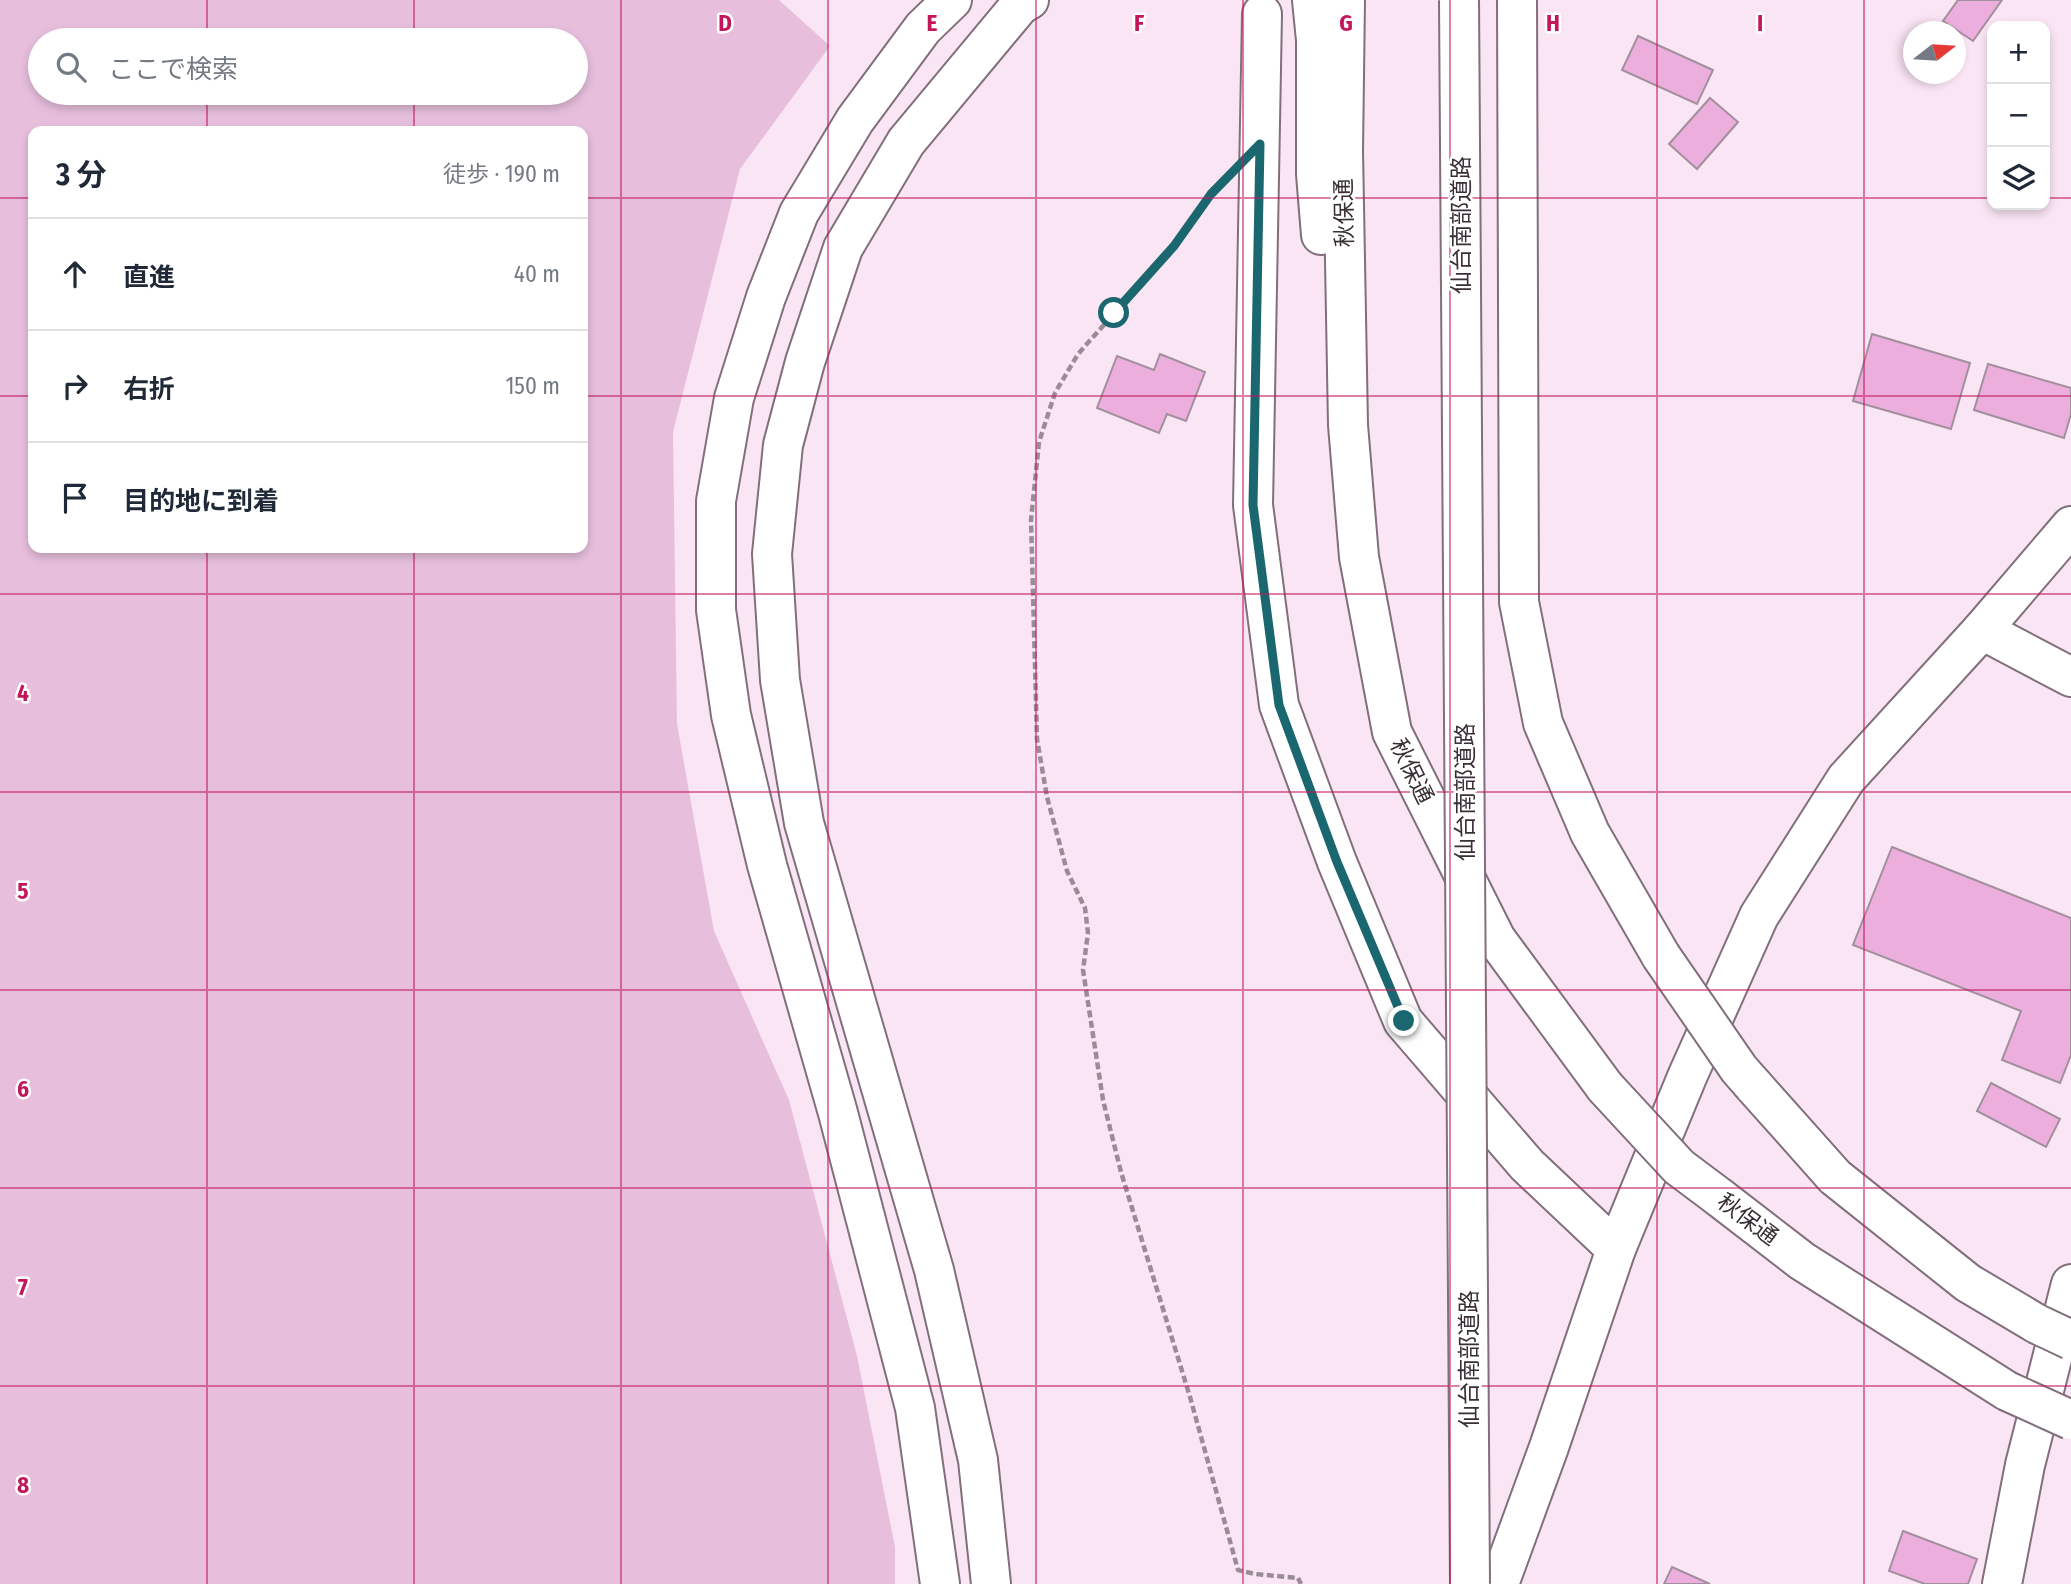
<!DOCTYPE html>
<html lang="ja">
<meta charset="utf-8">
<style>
body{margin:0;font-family:"Fira Sans Condensed","Noto Sans JP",sans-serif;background:#f6f6f7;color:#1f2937}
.controls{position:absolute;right:21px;top:21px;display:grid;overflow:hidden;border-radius:14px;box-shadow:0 4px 10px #0003}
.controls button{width:63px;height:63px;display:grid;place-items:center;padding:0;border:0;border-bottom:2px solid #e0e1e3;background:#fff;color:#1f2937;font:35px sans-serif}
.compass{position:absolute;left:1903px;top:21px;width:63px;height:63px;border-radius:50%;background:#fff;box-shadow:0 4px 10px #0003;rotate:73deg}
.stop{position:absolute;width:21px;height:21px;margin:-16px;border:5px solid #1b676f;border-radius:50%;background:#fff}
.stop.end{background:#1b676f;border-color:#fff;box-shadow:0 2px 7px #0008}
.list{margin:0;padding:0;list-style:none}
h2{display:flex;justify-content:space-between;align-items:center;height:91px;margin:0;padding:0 28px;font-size:30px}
h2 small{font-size:23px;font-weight:400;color:#747a83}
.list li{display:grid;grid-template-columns:46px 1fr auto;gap:21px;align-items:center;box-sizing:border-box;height:112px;padding:0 28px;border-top:2px solid #e0e1e3}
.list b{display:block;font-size:26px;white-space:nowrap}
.list em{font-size:23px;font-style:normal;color:#747a83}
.icon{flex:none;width:38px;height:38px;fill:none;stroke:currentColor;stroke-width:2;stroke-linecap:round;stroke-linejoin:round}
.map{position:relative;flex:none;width:2071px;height:1584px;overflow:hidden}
.search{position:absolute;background:#fff;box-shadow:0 4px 10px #0003;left:28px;top:28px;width:560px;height:77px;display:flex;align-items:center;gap:18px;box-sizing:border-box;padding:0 24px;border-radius:38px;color:#747a83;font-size:26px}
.panel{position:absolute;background:#fff;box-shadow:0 4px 10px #0003;left:28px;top:126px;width:560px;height:427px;border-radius:14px}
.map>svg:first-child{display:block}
.green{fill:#e7bfdd;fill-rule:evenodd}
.building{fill:#ecafdd;stroke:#a28f9d;stroke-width:2}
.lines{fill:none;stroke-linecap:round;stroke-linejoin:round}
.street-casing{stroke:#816f7c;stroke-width:42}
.secondary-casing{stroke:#816f7c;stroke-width:42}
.highway-casing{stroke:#816f7c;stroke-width:42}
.path{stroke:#9a8c96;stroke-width:4.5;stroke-dasharray:7 3.5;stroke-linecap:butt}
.street{stroke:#fff;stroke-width:38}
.secondary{stroke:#fff;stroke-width:38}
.highway{stroke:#fff;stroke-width:38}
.highway-bridge-casing{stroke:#816f7c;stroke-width:42;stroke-linecap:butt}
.highway-bridge{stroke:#fff;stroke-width:38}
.route{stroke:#1b676f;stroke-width:9}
.grid{fill:none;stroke:#c2185b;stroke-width:2;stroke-opacity:0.55}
.labels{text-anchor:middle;stroke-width:5;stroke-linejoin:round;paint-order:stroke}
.street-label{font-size:23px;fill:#383036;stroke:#fff}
.grid-label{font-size:23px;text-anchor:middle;font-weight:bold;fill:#c2185b;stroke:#fff;stroke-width:5;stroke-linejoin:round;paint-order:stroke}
</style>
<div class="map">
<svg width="2071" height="1584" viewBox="0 0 2071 1584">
<rect width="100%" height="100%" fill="#fae5f4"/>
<path class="green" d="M 0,0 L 779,0 L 830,46 L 740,169 L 673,432 L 677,724 L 714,931 L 789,1100 L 857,1356 L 895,1547 L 895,1584 L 0,1584 ZM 40,40 L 576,40 L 576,93 L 40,93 ZM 33,131 L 583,131 L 583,548 L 33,548 Z"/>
<g class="building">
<polygon points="1958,0 2002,0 1973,41 1943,21"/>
<polygon points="1638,36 1713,70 1697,104 1622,70"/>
<polygon points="1710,98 1738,122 1697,169 1669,144"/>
<polygon points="1872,334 1970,363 1951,429 1853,401"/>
<polygon points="1160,354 1205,372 1186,421 1167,414 1159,433 1097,408 1117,356 1154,370"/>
<polygon points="1988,364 2071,388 2071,414 2064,438 1974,410"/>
<polygon points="1892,847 2071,918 2071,1055 2060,1083 2002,1060 2021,1011 1853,945"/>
<polygon points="1991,1083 2060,1119 2046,1147 1977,1111"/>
<polygon points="1903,1531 1977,1559 1968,1584 1925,1584 1889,1571"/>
<polygon points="1672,1567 1710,1584 1664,1584"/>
</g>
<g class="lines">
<defs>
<g id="street">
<polyline points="1262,14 1253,505 1279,705 1337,862 1403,1021 1527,1165 1616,1249"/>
<polyline points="2002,1584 2025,1465 2071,1284"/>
</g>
<g id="secondary">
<polyline points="1982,630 2071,677"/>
<polyline points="940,1584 915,1408 838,1113 767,865 731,715 716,610 716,501 734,398 766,297 799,213 855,120 923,28 952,0"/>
<polyline points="991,1584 978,1460 934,1270 804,823 780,680 772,554 783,445 805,362 843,248 906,142 1020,5 1027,0"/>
<polyline points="1499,1584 1549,1447 1616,1249 1687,1077 1759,916 1846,779 1982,630 2071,526"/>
</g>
<g id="highway">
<polyline points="1312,0 1316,40 1316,174 1321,235"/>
<polyline points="1345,0 1343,151 1348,425 1359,557 1392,732 1496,939 1605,1087"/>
<polyline points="1517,0 1519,602 1543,723 1590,833 1661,956"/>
<polyline points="1020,5 1029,0"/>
<polyline points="1753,1085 1835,1177 1968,1283 2037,1324"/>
<polyline points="1719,1197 1802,1261 2007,1391"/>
</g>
</defs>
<use href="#street" class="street-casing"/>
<use href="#secondary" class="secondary-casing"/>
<use href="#highway" class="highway-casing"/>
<polyline class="path" points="1218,187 1174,246 1078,354 1055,393 1039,442 1031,520 1037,739 1047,797 1067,871 1085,908 1088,933 1083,970 1103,1100 1121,1172 1190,1397 1238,1570 1255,1574 1298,1578 1301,1584"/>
<use href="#street" class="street"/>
<use href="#secondary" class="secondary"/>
<use href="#highway" class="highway"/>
<defs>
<g id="highway-bridge">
<polyline points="1459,0 1470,1584"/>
<polyline points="1661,956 1739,1069 1753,1085"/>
<polyline points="1605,1087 1679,1167 1719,1197"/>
<polyline points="2037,1324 2071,1340"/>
<polyline points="2007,1391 2071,1420"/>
</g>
</defs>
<use href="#highway-bridge" class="highway-bridge-casing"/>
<use href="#highway-bridge" class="highway-bridge"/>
</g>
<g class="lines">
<polyline class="route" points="1114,313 1174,246 1211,194 1260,144 1253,505 1279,705 1337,862 1404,1021"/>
</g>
<path class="grid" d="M 207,0 L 207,40M 414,0 L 414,40M 621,0 L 621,1584M 828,0 L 828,1584M 1036,0 L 1036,1584M 1243,0 L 1243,1584M 1450,0 L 1450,1584M 1657,0 L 1657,1584M 1864,0 L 1864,1584M 207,93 L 207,131M 414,93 L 414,131M 0,198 L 33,198M 583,198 L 1992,198M 2045,198 L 2071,198M 0,396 L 33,396M 583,396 L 2071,396M 207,548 L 207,1584M 414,548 L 414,1584M 0,594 L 2071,594M 0,792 L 2071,792M 0,990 L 2071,990M 0,1188 L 2071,1188M 0,1386 L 2071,1386"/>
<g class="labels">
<g class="street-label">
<text transform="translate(1344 213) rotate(-91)" y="8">秋保通</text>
<text transform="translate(1461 225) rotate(-90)" y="8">仙台南部道路</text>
<text transform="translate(1412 771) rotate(64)" y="8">秋保通</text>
<text transform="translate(1465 792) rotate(-90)" y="8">仙台南部道路</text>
<text transform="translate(1748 1219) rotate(37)" y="8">秋保通</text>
<text transform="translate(1469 1359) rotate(-90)" y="8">仙台南部道路</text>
</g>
</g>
<g class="grid-label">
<text x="725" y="31">D</text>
<text x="932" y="31">E</text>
<text x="1139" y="31">F</text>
<text x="1346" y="31">G</text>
<text x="1553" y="31">H</text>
<text x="1760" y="31">I</text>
<text x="23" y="701">4</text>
<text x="23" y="899">5</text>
<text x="23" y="1097">6</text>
<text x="23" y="1295">7</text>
<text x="23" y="1493">8</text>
</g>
</svg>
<div class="controls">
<button>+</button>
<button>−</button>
<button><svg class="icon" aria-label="layers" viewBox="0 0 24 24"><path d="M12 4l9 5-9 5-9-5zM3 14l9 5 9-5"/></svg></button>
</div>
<svg class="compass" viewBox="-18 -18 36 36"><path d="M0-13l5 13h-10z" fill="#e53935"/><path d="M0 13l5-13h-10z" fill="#747a83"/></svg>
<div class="stop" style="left:1114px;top:313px"></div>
<div class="stop end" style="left:1404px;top:1021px"></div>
<div class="search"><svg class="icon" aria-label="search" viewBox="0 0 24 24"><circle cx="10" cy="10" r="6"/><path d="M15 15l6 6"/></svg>ここで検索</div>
<section class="panel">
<h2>3 分<small>徒歩 · 190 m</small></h2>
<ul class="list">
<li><svg class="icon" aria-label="ahead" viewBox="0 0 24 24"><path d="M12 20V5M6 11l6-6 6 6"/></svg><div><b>直進</b></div><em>40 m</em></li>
<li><svg class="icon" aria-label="right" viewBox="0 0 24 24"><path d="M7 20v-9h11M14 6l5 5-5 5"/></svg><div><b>右折</b></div><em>150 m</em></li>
<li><svg class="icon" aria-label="arrive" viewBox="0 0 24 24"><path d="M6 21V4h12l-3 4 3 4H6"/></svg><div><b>目的地に到着</b></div></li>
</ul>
</section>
</div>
